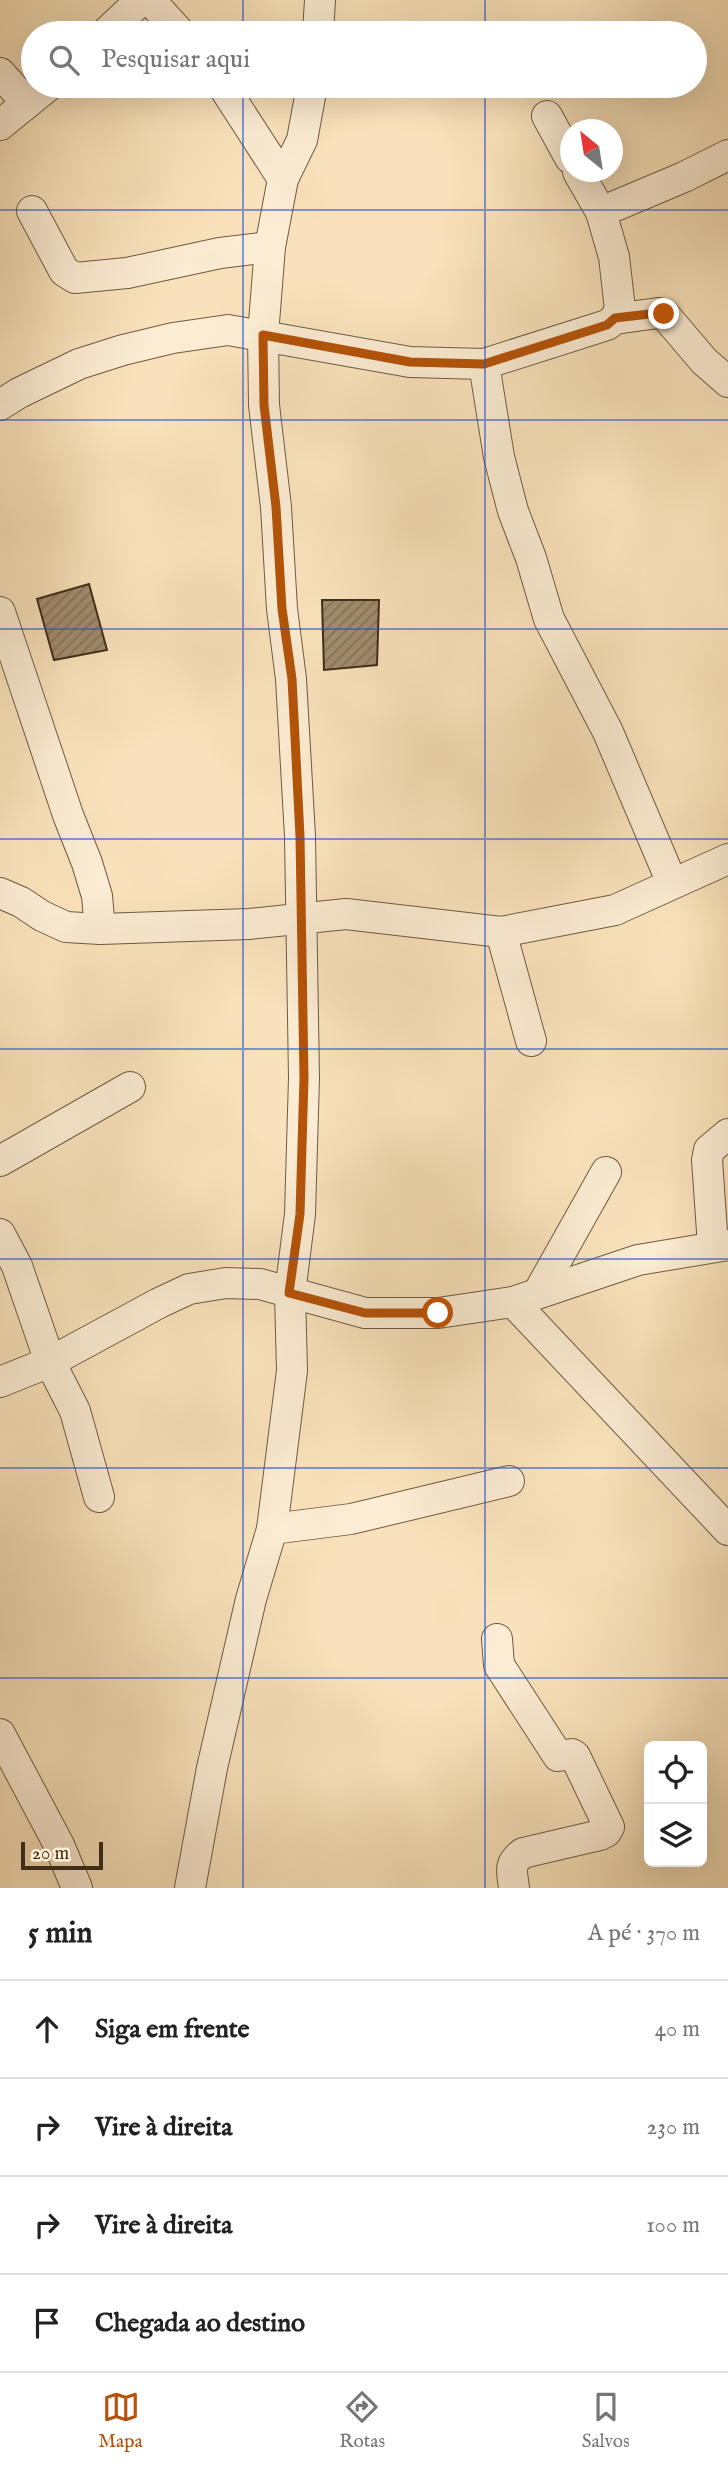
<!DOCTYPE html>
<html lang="pt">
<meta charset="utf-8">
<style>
body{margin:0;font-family:"IM FELL English",serif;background:#f2f2f2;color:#222}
.controls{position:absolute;right:21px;bottom:21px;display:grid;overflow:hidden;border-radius:10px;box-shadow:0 7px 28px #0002}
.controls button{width:63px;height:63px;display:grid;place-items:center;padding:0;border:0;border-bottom:2px solid #e0e0e0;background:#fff;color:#222;font:35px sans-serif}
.compass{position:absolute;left:560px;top:119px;width:63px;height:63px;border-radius:50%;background:#fff;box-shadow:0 7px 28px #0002;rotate:330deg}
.scale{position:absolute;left:21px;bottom:18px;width:82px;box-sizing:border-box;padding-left:7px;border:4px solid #3f2e18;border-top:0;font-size:19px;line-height:24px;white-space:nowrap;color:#3f2e18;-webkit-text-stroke:5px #fbecd3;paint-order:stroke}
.stop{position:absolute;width:21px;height:21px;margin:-16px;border:5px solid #b45309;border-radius:50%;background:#fff}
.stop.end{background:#b45309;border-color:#fff;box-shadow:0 2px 7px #0008}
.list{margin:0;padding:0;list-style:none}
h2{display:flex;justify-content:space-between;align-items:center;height:91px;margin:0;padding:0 28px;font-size:30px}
h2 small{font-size:23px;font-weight:400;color:#767676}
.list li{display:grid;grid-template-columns:46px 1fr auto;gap:21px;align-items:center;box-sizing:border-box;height:98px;padding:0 28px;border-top:2px solid #e0e0e0}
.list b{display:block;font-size:26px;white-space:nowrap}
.list em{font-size:23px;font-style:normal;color:#767676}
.icon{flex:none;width:38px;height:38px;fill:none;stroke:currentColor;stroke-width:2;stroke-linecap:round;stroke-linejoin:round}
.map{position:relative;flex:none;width:728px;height:1888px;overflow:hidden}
.search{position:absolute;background:#fff;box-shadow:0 7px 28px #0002;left:21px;right:21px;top:21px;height:77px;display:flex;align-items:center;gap:18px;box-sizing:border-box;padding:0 24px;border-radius:38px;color:#767676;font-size:26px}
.sheet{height:483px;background:#fff}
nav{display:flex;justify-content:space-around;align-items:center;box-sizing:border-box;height:98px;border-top:2px solid #e0e0e0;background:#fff;font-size:19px;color:#767676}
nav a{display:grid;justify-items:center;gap:4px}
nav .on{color:#b45309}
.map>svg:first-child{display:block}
.building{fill:url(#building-hatch);stroke:#3f2e18;stroke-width:2}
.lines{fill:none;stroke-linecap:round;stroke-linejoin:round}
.minor-casing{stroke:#6e5b41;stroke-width:32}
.minor{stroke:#fbecd3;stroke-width:30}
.route{stroke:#b45309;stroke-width:9}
.grid{fill:none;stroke:#1d4ed8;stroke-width:2;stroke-opacity:0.55}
</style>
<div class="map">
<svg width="728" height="1888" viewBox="0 0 728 1888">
<defs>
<pattern id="building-hatch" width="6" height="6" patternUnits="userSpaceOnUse" patternTransform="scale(1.75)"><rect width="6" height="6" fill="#a08c6d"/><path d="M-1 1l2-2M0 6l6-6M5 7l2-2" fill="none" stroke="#847359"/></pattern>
</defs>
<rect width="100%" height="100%" fill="#f9e2bb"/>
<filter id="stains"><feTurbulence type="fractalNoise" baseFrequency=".00286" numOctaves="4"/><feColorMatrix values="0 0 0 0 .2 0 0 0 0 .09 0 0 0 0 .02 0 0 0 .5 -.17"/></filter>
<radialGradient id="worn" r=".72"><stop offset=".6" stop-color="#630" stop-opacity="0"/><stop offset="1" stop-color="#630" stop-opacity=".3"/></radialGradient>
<g class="building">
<polygon points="89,584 107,650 54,660 37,599"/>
<polygon points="322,600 379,600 377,665 324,670"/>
</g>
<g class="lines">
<defs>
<g id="minor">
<polyline points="150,0 180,33"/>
<polyline points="106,33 141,0"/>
<polyline points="318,33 320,0"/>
<polyline points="0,73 27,103"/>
<polyline points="223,86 283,179"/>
<polyline points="547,116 570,158"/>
<polyline points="0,125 48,86"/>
<polyline points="32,211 64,271 75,278 127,273 220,253 270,247"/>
<polyline points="601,212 684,177 728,155"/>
<polyline points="615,319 658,313 664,314 704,361 728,382"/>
<polyline points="484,364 499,457 513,511 531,558 549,619 608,732 672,883"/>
<polyline points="0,405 19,393 79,364 123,350 173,338 228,330 410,362 484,364 607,325 615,319 620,309 614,257 601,212 578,172"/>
<polyline points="0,612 68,815 87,863 97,896 100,929"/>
<polyline points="0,893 21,902 42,916 66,927 100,929 249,924 346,914 501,932 615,910 728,859"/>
<polyline points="501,932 531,1041"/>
<polyline points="0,1161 130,1087"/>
<polyline points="0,1234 17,1266 50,1362 75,1411 99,1497"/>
<polyline points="713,1246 707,1160 709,1150 728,1134"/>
<polyline points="538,1293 606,1172"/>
<polyline points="513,1302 728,1530"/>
<polyline points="0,1382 50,1362 159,1303 189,1289 226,1283 260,1284 365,1313 438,1313 513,1302 638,1260 728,1245"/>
<polyline points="272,1529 351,1519 509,1481"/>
<path d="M 497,1639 L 499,1665 L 558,1756 L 572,1754 L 575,1756 L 609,1827 L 606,1832 L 600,1835 L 523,1853 C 508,1864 512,1871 514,1888"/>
<polyline points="0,1734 59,1845 77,1888"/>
<polyline points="190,1888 212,1768 251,1599 272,1529 292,1371 290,1293 300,1214 304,1078 300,836 291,679 282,609 276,507 264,405 263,335 270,247 283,179 302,140 312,86"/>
</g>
</defs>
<use href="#minor" class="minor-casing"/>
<use href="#minor" class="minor"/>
</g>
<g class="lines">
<polyline class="route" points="438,1313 365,1313 289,1293 300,1214 304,1078 300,836 292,679 282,609 276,507 264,405 263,335 410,362 484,364 607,325 615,318 658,313 664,314"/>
</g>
<path class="grid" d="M 243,0 L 243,33M 485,0 L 485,33M 243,86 L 243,1888M 485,86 L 485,1888M 0,210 L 728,210M 0,420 L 728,420M 0,629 L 728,629M 0,839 L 728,839M 0,1049 L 728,1049M 0,1259 L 728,1259M 0,1468 L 728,1468M 0,1678 L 728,1678"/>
<rect width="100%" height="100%" filter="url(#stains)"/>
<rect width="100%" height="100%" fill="url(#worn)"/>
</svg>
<div class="controls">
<button><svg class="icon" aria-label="locate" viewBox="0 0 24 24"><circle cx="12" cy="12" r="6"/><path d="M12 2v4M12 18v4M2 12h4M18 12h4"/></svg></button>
<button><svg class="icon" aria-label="layers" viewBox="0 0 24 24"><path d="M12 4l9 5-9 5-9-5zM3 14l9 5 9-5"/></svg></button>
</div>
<svg class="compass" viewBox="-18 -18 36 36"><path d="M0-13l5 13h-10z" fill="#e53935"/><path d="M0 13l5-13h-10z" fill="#767676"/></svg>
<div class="scale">20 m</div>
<div class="stop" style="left:438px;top:1313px"></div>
<div class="stop end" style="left:664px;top:314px"></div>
<div class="search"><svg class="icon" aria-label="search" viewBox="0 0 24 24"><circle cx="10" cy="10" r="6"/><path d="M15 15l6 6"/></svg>Pesquisar aqui</div>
</div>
<section class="sheet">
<h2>5 min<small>A pé · 370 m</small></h2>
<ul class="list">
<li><svg class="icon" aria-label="ahead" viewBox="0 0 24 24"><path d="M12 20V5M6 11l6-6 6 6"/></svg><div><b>Siga em frente</b></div><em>40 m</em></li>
<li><svg class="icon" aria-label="right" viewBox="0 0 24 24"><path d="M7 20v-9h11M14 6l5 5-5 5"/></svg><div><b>Vire à direita</b></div><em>230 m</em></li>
<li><svg class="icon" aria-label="right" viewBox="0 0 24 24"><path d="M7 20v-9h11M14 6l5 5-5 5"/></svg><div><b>Vire à direita</b></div><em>100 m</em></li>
<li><svg class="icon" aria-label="arrive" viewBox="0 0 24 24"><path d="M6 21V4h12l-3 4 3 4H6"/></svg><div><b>Chegada ao destino</b></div></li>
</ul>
</section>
<nav>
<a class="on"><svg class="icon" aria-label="map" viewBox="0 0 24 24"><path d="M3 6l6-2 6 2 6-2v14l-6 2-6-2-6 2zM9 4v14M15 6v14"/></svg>Mapa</a>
<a><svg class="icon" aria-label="directions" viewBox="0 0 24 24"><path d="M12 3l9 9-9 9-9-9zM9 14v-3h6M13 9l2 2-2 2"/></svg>Rotas</a>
<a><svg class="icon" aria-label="saved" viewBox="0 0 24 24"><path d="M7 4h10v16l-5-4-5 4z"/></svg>Salvos</a>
</nav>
